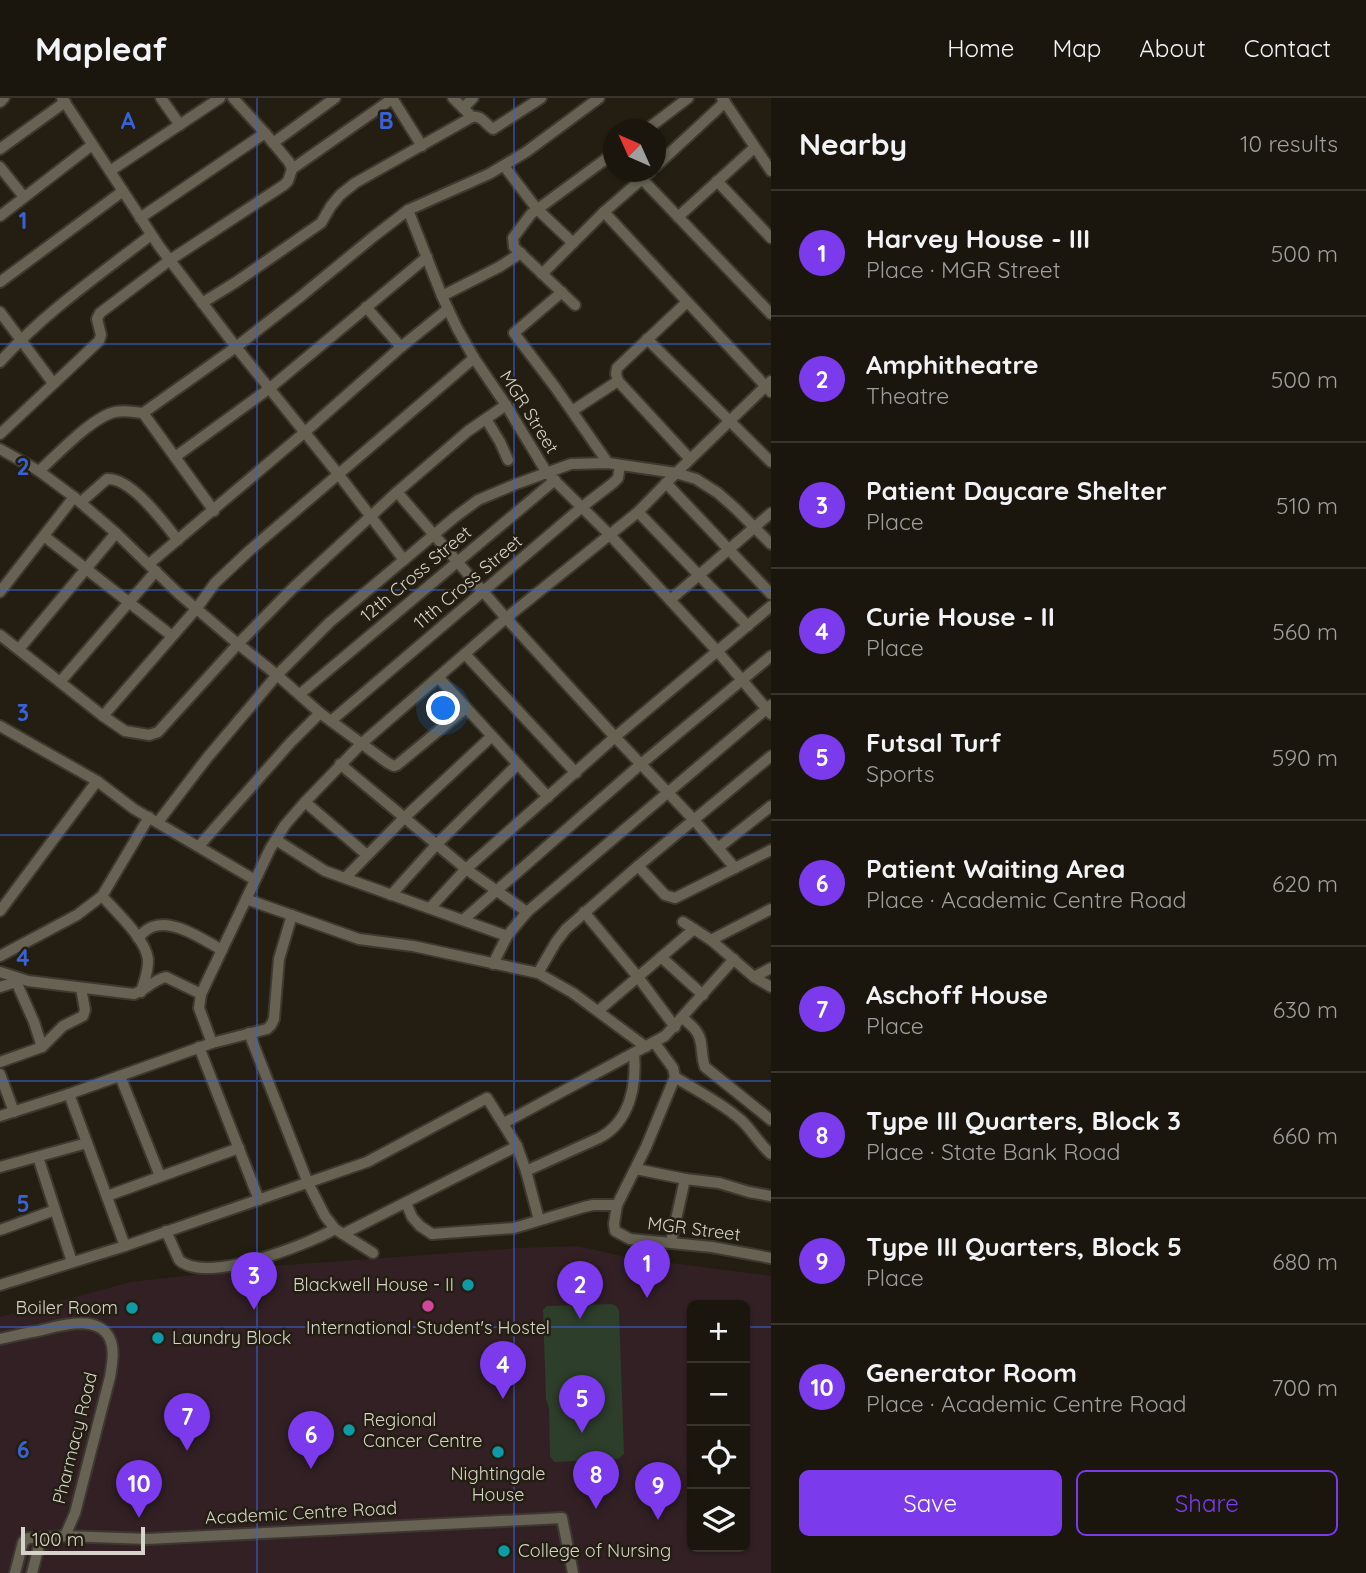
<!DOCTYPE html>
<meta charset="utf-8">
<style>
body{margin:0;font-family:Quicksand,sans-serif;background:#231f16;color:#f1f3f6}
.controls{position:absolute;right:21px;bottom:21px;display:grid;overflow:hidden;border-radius:10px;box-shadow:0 2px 5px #0004}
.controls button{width:63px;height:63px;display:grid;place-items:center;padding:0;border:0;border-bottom:2px solid #38352e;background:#1a160d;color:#f1f3f6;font:35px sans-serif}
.compass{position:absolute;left:603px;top:21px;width:63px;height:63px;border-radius:50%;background:#1a160d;box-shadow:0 2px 5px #0004;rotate:315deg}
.scale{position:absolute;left:21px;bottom:18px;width:124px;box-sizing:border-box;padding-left:7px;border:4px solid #d6d3cb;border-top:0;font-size:19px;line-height:24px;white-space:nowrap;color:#d6d3cb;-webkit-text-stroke:5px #231e11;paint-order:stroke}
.you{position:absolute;left:444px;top:611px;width:24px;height:24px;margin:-18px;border:5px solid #fff;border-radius:50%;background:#1a73e8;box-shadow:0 0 0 10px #1a73e833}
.badge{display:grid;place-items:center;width:46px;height:46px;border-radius:50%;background:#7c3aed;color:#fff;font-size:23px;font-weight:700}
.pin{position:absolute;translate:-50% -58px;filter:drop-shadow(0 2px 4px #0008)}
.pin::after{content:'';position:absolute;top:37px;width:24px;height:21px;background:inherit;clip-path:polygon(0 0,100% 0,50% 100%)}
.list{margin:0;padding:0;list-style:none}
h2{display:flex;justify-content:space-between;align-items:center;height:91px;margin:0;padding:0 28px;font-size:30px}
h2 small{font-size:23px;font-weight:400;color:#9f9f9d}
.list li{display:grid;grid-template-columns:46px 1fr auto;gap:21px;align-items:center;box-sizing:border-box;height:126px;padding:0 28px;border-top:2px solid #38352e}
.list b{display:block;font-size:26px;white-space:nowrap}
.list p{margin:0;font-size:23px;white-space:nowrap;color:#9f9f9d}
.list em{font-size:23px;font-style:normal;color:#9f9f9d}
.actions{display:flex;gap:14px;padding:21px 28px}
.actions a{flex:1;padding:16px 0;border:2px solid #7c3aed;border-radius:10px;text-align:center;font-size:24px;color:#7c3aed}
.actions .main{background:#7c3aed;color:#fff}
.icon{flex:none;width:38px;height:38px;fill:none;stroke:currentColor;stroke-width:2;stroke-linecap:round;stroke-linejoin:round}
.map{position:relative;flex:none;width:771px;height:1475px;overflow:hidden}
header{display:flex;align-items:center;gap:42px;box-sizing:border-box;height:98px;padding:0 35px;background:#1a160d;border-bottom:2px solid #38352e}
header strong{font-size:33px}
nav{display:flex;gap:38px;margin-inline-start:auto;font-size:24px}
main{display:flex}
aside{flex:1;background:#1a160d}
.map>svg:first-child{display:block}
.medical{fill:#322024;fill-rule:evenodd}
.green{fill:#2d3e2a}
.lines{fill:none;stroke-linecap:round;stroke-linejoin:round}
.minor-casing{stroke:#3c3931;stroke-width:14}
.minor{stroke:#676253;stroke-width:10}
.grid{fill:none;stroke:#3962d6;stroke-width:2;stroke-opacity:0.55}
.culture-dot{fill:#0f9aa8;stroke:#231e11;stroke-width:2.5}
.hotel-dot{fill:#d1479c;stroke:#231e11;stroke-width:2.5}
.labels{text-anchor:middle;stroke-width:5;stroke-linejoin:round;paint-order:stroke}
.street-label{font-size:18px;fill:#d6d3cb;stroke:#231e11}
.poi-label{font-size:18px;fill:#d6d3cb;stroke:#231e11;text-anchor:start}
.grid-label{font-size:23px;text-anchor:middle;font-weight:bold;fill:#3962d6;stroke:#231e11;stroke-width:5;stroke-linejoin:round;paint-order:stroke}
</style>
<header>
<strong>Mapleaf</strong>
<nav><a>Home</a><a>Map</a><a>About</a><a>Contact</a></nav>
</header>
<main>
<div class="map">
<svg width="771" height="1475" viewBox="0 0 771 1475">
<rect width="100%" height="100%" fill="#231e11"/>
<path class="medical" d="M 577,1148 L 626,1159 L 771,1178 L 771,1475 L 0,1475 L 0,1219 L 131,1184 L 272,1168 L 519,1150 ZM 692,1207 L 745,1207 L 745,1449 L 692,1449 Z"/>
<polygon class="green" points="612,1206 616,1208 619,1212 624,1356 618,1361 554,1364 550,1358 549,1310 546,1301 543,1212 547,1208"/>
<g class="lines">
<defs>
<g id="minor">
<polyline points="62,0 159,148 236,249 339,377 404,462"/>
<polyline points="161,0 180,27"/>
<polyline points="233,0 265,35 289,64 292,71"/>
<polyline points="392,0 422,48"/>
<polyline points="453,0 472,19"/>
<polyline points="722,0 771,73"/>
<polyline points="0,4 4,0"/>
<polyline points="463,10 473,0"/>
<polyline points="646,32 688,0"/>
<polyline points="273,45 335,0"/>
<polyline points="0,51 65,4"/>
<polyline points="504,68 537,111 573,145"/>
<polyline points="656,68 725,4"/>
<polyline points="0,69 24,99"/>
<polyline points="110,73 220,0"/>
<polyline points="642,81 771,216"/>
<polyline points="717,83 771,140"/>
<polyline points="408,112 442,198 457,230 474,260 506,307 547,375 610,437 718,554 771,616"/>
<polyline points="604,114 771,294"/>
<polyline points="0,118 92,47"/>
<polyline points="678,119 754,50"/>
<polyline points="140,120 265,35"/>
<polyline points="542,176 604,114 650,74"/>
<polyline points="0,184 123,93"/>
<polyline points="562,194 514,235 555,289 608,365"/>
<polyline points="442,198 499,169 521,155"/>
<path d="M 202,205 L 236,184 L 321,125 L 331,108 L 340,97 L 355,85 L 472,19 C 482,17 485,26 493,31 L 541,0"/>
<polyline points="575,207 514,149 513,140 531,116 614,55"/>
<polyline points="366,209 401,249"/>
<polyline points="0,214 53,285"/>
<polyline points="647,241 771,364"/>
<path d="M 0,264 C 44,215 99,177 151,137"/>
<polyline points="618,283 616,276 617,270 687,204"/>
<polyline points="572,313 618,283 690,361"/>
<polyline points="143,315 236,249 300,199 373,139 408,112 489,76 526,54 599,0"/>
<polyline points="143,315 214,413"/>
<polyline points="486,321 500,344 508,362"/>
<polyline points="0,336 99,243 101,237 97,221 100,215 170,162 284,87 288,83 292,71 392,1"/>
<polyline points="0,351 39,373 74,399 116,435 179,496 238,546 277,577 320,615 388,665 394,668 397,667 466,610"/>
<polyline points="175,359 270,290 427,159"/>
<path d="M 39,373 C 57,357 92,319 115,314 C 124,312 133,314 143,315"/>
<polyline points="666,385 771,496"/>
<polyline points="397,394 506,520 615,639 694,722 735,770"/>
<path d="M 81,404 L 107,381 C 132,380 163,424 178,442"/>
<polyline points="638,414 748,528"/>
<polyline points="44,438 172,538"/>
<polyline points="149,466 305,334 401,249 448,211"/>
<polyline points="0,494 74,399"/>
<polyline points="670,502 771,415"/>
<polyline points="0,537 103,618 125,633 149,637 158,634 238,546 293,490 397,394 468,333 506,307"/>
<polyline points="19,551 116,435"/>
<polyline points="465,556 576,675"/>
<polyline points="438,579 548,699"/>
<polyline points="60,584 156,473"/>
<polyline points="300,596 555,382"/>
<polyline points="103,618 197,510 215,485 250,452 474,260"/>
<polyline points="331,623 582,409 613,385 618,380 620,367"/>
<polyline points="0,628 97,683 134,711 255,782"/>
<polyline points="340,666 466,771 527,814"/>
<polyline points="305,704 367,757"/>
<polyline points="158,724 207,660 277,577 330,524 455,419 478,402 516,386 571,366 608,365 676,375 696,381 718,395 736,411 771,446"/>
<polyline points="276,742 325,773 507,838"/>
<polyline points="199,748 291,644 320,615"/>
<polyline points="718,750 771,708"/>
<polyline points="638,768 665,797 675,800 771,752"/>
<polyline points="345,780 405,719 492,638"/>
<polyline points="391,797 437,746 518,666"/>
<path d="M 102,798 C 116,814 145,840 148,861 C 149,872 144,884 141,894"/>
<polyline points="246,801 359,841 413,848 538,875 573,895 646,949"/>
<polyline points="430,810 466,771 615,639 771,508"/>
<polyline points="0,813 97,683"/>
<polyline points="584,814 638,879 675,929"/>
<polyline points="463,822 641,666 771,558"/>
<polyline points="683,824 711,842 754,879 771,889"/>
<path d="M 138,840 C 142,836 146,831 152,829 C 172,820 204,842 222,852"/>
<polyline points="711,842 771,811"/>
<polyline points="0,858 77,817 102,798 149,719"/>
<polyline points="661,859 703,897"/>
<polyline points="493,866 507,838 527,814 771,607"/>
<path d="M 0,874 L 28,883 L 134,896 C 146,892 153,882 166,879 L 201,896"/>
<polyline points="538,875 556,844 566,831 638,768 771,658"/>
<polyline points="14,879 34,924 42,949"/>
<polyline points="754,879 771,870"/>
<polyline points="0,889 16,884"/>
<polyline points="598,913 694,831"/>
<path d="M 683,920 C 687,924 693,928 696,933 C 704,942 700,957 705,969 L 771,1022"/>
<polyline points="249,935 308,1085 325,1118 335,1131 373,1155"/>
<polyline points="654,944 673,970 675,979 646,1049 617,1107 614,1126 615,1133 630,1141 712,1149 771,1160"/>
<polyline points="212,945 199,910 201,896 270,751 285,727 305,704 361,646 506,520 638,414 676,375 771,283"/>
<polyline points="199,949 259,1102"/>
<polyline points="0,964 42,949 63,928 83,918 85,912 81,890"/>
<polyline points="0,976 14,1014"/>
<polyline points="120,978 160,1078"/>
<path d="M 675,979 C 697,993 722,1005 741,1022 C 752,1032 759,1046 771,1056"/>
<polyline points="69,996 125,1148"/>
<polyline points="0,1018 69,996 212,945 267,931 271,927 274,921 279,861 292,817"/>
<polyline points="504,1025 665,938 734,861"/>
<polyline points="38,1059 72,1164"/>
<polyline points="0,1069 87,1045"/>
<polyline points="636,1071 685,1081 719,1085 749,1094 771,1098"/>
<path d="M 526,1073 L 599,1040 C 630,1024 637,987 634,955"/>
<polyline points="107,1098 239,1050"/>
<polyline points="406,1105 412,1119 420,1128 432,1136 514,1130 584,1109 593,1107 617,1107"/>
<polyline points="0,1132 55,1112"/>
<path d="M 166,1133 L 179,1162 C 206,1187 306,1147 335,1131"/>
<polyline points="343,1136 517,1048"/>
<polyline points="671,1144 685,1081"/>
<polyline points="0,1187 125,1148 367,1064 487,1000 517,1048 526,1073 539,1122"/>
<path d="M 0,1241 C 13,1238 25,1235 38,1233 C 59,1228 98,1215 110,1241 C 115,1253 112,1266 110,1279 L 75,1415 L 65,1438"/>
<polyline points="41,1440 65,1438 147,1441 562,1420 573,1475"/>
<polyline points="15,1475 23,1444 28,1440 41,1440 32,1475"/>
</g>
</defs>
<use href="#minor" class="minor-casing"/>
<use href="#minor" class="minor"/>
</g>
<path class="grid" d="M 257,0 L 257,1475M 514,0 L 514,1475M 0,246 L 771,246M 0,492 L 771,492M 0,737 L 771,737M 0,983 L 771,983M 0,1229 L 692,1229M 745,1229 L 771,1229"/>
<g class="culture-dot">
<circle cx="468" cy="1187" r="7"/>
<circle cx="132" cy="1210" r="7"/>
<circle cx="158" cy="1240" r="7"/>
<circle cx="349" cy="1332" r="7"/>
<circle cx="498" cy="1354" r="7"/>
<circle cx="504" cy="1453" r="7"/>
</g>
<circle class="hotel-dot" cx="428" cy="1208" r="7"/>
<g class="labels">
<g class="street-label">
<text transform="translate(529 314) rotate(58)" y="6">MGR Street</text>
<text transform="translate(416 476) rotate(-40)" y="6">12th Cross Street</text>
<text transform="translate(468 484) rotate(-40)" y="6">11th Cross Street</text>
<text transform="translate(694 1131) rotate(7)" y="6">MGR Street</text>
<text transform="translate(75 1340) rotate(-76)" y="6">Pharmacy Road</text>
<text transform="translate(301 1415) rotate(-3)" y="6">Academic Centre Road</text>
</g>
<g class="poi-label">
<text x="454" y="1193" text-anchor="end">Blackwell House - II</text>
<text x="118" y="1216" text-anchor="end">Boiler Room</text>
<text x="428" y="1236" text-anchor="middle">International Student's Hostel</text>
<text x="172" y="1246">Laundry Block</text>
<text x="363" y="1328">Regional<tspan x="363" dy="21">Cancer Centre</tspan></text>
<text x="498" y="1382" text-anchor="middle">Nightingale<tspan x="498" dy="21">House</tspan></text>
<text x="518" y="1459">College of Nursing</text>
</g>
</g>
<g class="grid-label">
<text x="128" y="31">A</text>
<text x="386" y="31">B</text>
<text x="23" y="131">1</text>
<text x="23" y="377">2</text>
<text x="23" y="623">3</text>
<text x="23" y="868">4</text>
<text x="23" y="1114">5</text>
<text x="23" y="1360">6</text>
</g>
</svg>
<div class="controls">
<button>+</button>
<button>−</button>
<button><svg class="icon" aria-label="locate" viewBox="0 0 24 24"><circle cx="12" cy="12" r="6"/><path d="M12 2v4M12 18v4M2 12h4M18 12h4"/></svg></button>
<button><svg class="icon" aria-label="layers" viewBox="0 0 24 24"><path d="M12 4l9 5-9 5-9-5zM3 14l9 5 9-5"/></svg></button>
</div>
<svg class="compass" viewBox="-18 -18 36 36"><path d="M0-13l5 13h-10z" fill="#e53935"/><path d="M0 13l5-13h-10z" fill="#9f9f9d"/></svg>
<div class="scale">100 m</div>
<div class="you"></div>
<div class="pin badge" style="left:647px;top:1200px">1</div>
<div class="pin badge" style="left:580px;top:1221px">2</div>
<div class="pin badge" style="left:254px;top:1212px">3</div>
<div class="pin badge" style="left:503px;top:1301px">4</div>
<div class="pin badge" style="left:582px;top:1335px">5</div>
<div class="pin badge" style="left:311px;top:1371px">6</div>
<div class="pin badge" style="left:187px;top:1353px">7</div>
<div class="pin badge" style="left:596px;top:1411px">8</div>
<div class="pin badge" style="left:658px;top:1422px">9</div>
<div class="pin badge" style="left:139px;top:1420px">10</div>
</div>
<aside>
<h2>Nearby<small>10 results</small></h2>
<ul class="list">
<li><span class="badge">1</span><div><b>Harvey House - III</b><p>Place · MGR Street</p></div><em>500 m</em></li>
<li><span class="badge">2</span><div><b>Amphitheatre</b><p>Theatre</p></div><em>500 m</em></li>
<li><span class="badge">3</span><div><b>Patient Daycare Shelter</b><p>Place</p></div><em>510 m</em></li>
<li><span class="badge">4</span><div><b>Curie House - II</b><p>Place</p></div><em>560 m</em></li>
<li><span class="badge">5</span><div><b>Futsal Turf</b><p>Sports</p></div><em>590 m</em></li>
<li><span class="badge">6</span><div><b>Patient Waiting Area</b><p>Place · Academic Centre Road</p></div><em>620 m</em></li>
<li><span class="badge">7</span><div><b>Aschoff House</b><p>Place</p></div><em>630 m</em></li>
<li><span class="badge">8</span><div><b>Type III Quarters, Block 3</b><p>Place · State Bank Road</p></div><em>660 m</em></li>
<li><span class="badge">9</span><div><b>Type III Quarters, Block 5</b><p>Place</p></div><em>680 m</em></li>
<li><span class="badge">10</span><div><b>Generator Room</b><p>Place · Academic Centre Road</p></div><em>700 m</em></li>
</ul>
<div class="actions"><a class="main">Save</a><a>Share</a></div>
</aside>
</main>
